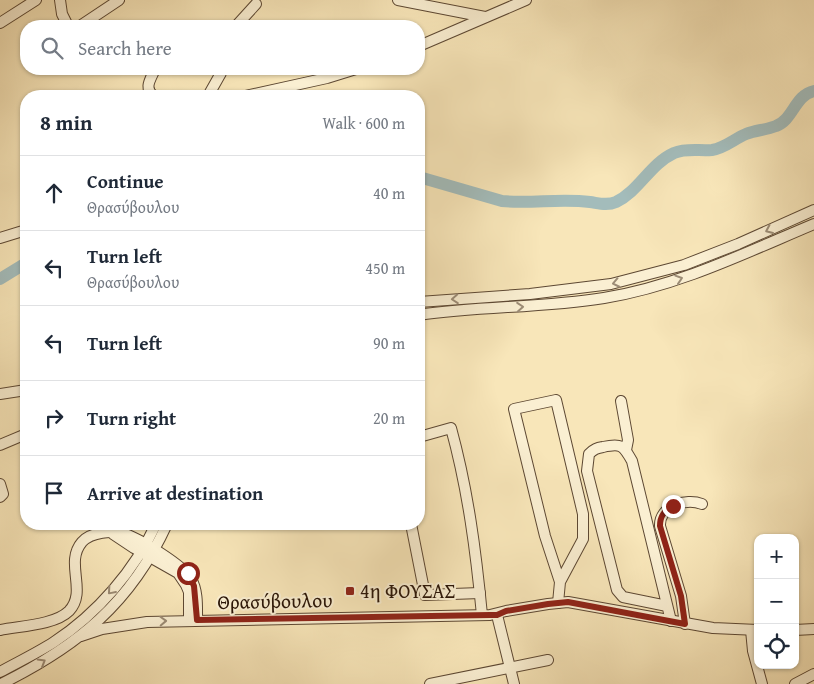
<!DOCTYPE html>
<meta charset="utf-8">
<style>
body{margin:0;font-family:"Gentium Book Plus",serif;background:#f6f6f7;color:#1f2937}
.controls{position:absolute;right:15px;bottom:15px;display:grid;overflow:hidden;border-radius:10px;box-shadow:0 1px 4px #0004}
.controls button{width:45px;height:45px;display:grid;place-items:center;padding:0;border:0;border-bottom:1px solid #e0e1e3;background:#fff;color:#1f2937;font:25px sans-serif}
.stop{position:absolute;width:15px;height:15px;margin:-11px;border:4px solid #8f2418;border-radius:50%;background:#fff}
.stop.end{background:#8f2418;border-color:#fff;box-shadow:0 1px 5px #0008}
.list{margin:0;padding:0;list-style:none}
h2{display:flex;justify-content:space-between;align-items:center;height:65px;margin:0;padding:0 20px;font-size:21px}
h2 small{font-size:16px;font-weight:400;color:#747a83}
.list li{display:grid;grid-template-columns:32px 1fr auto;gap:15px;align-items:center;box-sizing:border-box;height:75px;padding:0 20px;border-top:1px solid #e0e1e3}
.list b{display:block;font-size:19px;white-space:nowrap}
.list p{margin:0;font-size:16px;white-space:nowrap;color:#747a83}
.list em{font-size:16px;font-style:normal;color:#747a83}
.icon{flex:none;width:28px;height:28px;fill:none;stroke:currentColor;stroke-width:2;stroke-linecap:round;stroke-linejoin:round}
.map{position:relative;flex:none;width:814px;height:684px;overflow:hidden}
.search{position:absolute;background:#fff;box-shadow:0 1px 4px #0004;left:20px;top:20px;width:405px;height:55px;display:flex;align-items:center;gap:12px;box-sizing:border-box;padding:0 18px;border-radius:20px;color:#747a83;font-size:19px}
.panel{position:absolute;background:#fff;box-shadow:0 1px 4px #0004;left:20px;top:90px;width:405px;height:440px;border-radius:20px}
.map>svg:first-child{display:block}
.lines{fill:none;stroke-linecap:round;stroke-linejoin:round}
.river{stroke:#a3bcbb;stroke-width:12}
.minor-casing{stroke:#5d4833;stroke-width:12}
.minor{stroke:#faefd2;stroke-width:10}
.oneway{stroke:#9c8c76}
.route{stroke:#8f2418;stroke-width:6}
.poi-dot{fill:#8f2418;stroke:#faefd2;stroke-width:2}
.labels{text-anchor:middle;stroke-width:4;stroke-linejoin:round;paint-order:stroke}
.poi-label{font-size:20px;fill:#291406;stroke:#faefd2;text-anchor:start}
.street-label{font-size:20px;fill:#291406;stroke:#faefd2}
</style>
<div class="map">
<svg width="814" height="684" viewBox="0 0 814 684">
<rect width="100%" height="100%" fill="#f8e6b9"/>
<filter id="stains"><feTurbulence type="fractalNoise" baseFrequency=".004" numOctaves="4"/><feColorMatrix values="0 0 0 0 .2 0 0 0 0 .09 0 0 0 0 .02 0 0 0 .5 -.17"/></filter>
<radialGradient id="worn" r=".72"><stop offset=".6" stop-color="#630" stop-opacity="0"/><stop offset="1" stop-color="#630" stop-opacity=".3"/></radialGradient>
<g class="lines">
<g class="river">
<path d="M 419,177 L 502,201 C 531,204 560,198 590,202 C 598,203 607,206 616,202 C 639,191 650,164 674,153 C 686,148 699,151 712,150 C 725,148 734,139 746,134 C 756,130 766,130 776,126 C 793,120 795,95 814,91"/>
<polyline points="0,279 26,263"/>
</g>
<defs>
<g id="minor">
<polyline points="60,0 62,14 68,26"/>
<polyline points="398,0 485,17"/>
<polyline points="0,23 36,0"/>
<polyline points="80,26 119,0"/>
<polyline points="236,26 256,4"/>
<polyline points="419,46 526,0"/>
<path d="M 154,96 C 143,88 151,79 155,69"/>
<polyline points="208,96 221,73 219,69"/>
<polyline points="245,96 327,78 356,69"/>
<polyline points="0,238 26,230"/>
<polyline points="419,302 530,294 611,284 684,265 738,244 814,210"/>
<path d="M 419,315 C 480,306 542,308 604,298 C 678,286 745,253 814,224"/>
<polyline points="0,394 26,390"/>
<polyline points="621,401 628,440 626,450"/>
<path d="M 419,437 L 451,428 C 468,490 476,552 482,615"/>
<polyline points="0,445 26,434"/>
<polyline points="0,484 3,494 0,497"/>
<polyline points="411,524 425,595 480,593"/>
<polyline points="113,534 134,548 178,573 186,585 189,592 189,620"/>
<polyline points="558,603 560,582 583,539 583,514 556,400 514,409 545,536 560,582"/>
<path d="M 667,606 L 623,597 L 617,590 L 587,471 L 589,454 C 594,449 597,448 603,447 C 621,443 623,445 632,461 L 671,621"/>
<polyline points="497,615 514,684"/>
<path d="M 685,624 L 681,596 L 660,526 C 659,506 686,498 702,504"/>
<path d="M 0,630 C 20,626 55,625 69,611 C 88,591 64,563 82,542 C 91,532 112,530 125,534 C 140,539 184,566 191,579 C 198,590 197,607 197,620"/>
<polyline points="751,630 753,651 762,684"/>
<polyline points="795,630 814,629"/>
<polyline points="81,636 102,629 147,622 490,615 506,611 548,604 568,602 713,628 758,630"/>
<path d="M 0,672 C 18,662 37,653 54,642 C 97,614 135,570 156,524"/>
<path d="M 1,684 C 78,646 131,603 167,524"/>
<polyline points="430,684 548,660"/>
<polyline points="795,684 814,674"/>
</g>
</defs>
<use href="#minor" class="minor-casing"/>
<use href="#minor" class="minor"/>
</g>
<defs><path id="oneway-chevron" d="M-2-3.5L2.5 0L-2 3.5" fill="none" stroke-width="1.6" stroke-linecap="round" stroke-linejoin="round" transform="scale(1.25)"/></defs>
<g class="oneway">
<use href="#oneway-chevron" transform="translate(769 230) rotate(156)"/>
<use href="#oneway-chevron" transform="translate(679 279) rotate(-18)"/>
<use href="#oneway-chevron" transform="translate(616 283) rotate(168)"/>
<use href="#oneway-chevron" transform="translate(455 299) rotate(176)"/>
<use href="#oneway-chevron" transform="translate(520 307) rotate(-4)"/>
<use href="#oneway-chevron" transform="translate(111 591) rotate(131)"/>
<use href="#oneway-chevron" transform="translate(163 621) rotate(-2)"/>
<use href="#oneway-chevron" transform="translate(42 662) rotate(-31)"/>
</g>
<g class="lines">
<path class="route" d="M 188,573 L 194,586 L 197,620 L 490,615 L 497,615 L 506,611 L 548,604 L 568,602 L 685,624 L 681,596 L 660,526 C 660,516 664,511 673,506"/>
</g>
<rect class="poi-dot" x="345" y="586" width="10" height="10" rx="2.5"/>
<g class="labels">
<g class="poi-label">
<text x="360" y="598">4η ΦΟΥΣΑΣ</text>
</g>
<g class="street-label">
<text transform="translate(275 601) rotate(-1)" y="7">Θρασύβουλου</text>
</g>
</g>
<rect width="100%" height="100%" filter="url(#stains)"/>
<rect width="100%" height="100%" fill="url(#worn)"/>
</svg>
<div class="controls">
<button>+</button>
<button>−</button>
<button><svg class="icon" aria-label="locate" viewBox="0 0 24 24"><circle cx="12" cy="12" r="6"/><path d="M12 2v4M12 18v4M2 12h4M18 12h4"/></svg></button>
</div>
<div class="stop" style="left:188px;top:573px"></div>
<div class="stop end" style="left:673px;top:506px"></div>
<div class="search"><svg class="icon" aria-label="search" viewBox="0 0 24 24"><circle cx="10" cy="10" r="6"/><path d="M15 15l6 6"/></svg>Search here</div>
<section class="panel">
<h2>8 min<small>Walk · 600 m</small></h2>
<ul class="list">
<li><svg class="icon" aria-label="ahead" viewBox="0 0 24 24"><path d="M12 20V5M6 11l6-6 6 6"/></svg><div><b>Continue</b><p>Θρασύβουλου</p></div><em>40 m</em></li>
<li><svg class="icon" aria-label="left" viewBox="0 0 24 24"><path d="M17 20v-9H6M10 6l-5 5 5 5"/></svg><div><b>Turn left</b><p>Θρασύβουλου</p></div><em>450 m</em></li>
<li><svg class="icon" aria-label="left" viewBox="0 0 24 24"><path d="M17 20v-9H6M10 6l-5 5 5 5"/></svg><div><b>Turn left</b></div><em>90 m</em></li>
<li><svg class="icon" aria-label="right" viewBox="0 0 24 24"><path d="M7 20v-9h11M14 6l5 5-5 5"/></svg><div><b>Turn right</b></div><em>20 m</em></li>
<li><svg class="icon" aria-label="arrive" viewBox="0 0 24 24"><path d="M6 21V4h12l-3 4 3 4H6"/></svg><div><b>Arrive at destination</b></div></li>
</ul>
</section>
</div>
